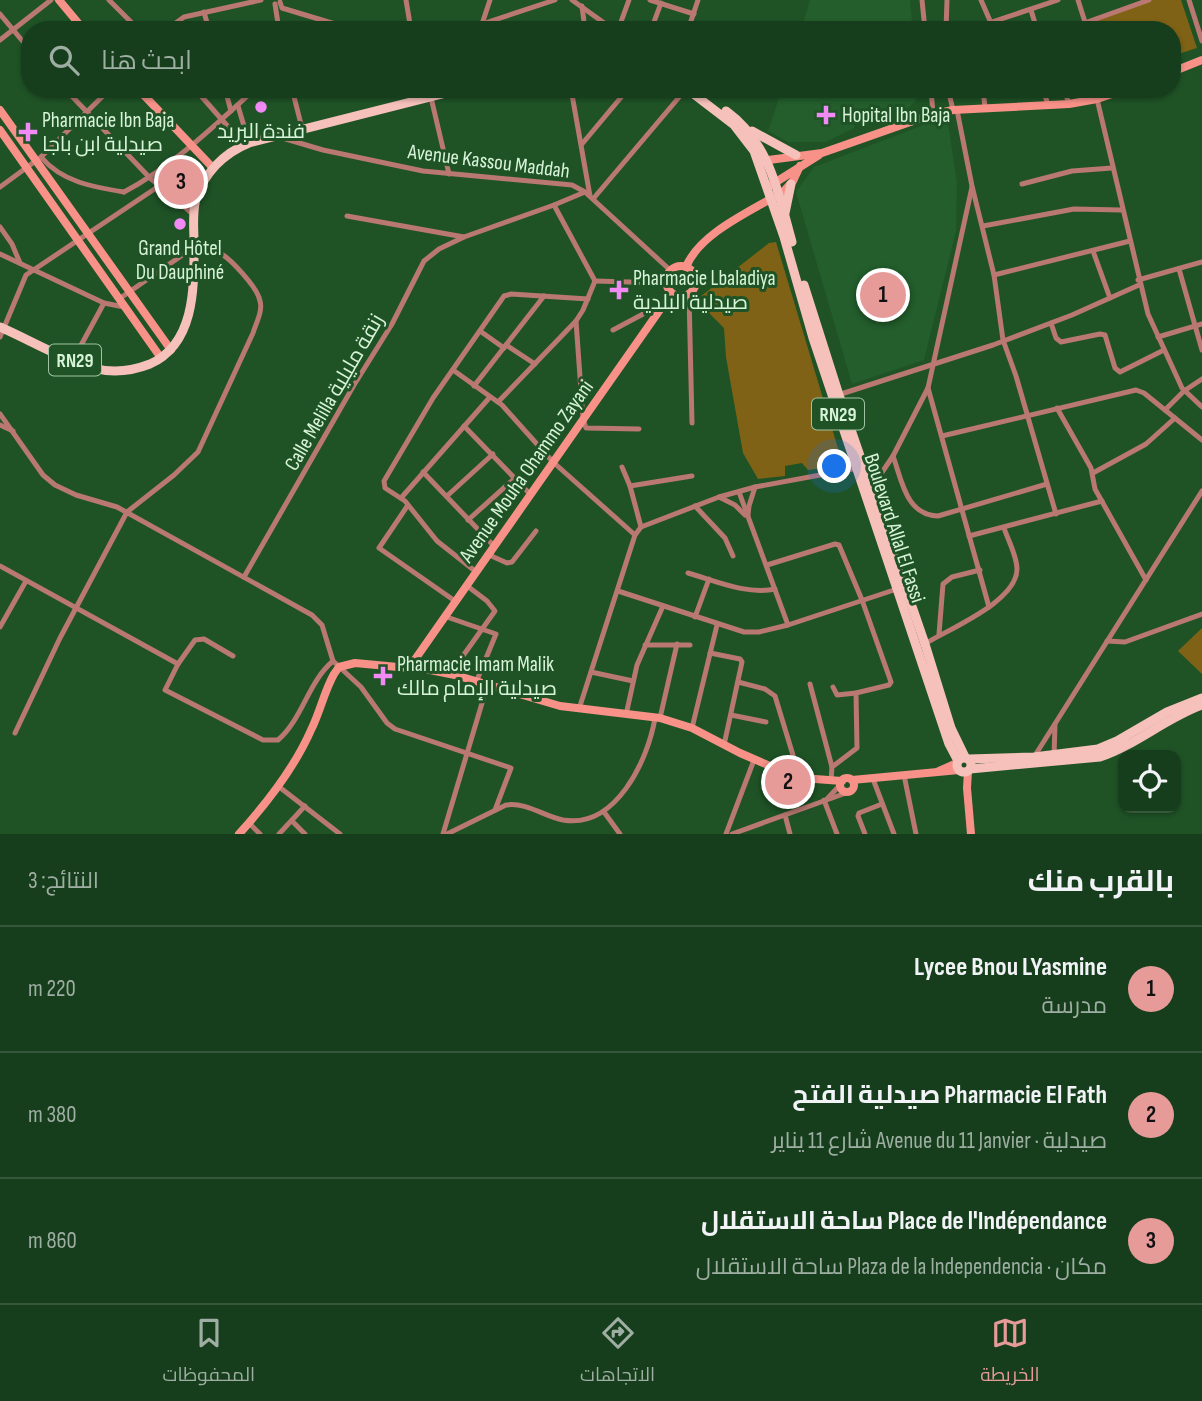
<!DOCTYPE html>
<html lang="ar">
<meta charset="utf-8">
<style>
body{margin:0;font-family:"Sofia Sans Condensed",Cairo,sans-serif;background:#244929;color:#f1f3f6;direction:rtl}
.controls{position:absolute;right:21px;bottom:21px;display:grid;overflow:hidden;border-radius:14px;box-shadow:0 2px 5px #0004}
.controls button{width:63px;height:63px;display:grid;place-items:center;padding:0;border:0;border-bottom:2px solid #36573b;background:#173e1c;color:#f1f3f6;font:35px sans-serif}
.you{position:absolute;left:835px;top:467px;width:24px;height:24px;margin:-18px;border:5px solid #fff;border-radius:50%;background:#1a73e8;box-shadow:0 0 0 10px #1a73e833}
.badge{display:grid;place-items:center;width:46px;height:46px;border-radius:50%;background:#e69b98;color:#111;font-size:23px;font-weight:700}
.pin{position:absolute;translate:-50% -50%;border:4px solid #fff;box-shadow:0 2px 7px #0006}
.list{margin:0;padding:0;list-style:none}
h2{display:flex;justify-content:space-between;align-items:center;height:91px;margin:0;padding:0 28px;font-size:30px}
h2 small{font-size:23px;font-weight:400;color:#9eaea3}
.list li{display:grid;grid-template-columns:46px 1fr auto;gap:21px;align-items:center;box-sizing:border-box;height:126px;padding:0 28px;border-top:2px solid #36573b}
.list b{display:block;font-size:26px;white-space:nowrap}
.list p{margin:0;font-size:23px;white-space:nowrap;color:#9eaea3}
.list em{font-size:23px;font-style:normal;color:#9eaea3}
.icon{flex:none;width:38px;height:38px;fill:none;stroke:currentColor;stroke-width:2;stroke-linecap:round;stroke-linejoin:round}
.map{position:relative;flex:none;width:1202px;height:834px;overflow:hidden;direction:ltr}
.search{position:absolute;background:#173e1c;box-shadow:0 2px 5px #0004;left:21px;right:21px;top:21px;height:77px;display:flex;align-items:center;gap:18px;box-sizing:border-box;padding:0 24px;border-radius:28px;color:#9eaea3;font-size:26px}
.sheet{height:469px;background:#173e1c}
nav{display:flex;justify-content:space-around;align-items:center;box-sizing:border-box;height:98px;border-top:2px solid #36573b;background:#173e1c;font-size:19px;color:#9eaea3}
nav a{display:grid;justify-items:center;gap:4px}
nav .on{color:#e69b98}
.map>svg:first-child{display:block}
.built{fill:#235e2c}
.green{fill:#7f6215}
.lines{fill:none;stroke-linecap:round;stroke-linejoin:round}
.street{stroke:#b97871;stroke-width:5}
.secondary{stroke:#f89288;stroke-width:8}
.primary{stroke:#f6c1ba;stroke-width:9}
.poi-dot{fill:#f18af4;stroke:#1f5326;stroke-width:2.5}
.labels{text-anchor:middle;stroke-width:6;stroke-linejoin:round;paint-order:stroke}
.shield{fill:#1f5326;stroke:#a0c3a3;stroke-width:2}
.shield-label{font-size:19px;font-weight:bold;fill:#d7f3d8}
.poi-label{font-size:21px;fill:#d7f3d8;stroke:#1f5326;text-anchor:start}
.street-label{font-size:21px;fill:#d7f3d8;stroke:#1f5326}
</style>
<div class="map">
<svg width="1202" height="834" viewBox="0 0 1202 834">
<rect width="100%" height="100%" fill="#1f5326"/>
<g class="built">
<polygon points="810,0 910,0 913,30 801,30"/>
<polygon points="782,89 917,89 916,100 907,109 890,118 885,112 855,123 854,128 826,142 788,142 768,131"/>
<polygon points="947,116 957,183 956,231 924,360 852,384 796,192 814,167"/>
</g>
<g class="green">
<polygon points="1147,0 1181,0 1197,48 1172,56 1172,30 1062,30"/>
<polygon points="776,242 843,465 808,470 802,463 785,466 785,476 758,479 743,453 726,357 724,328 696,300 769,243"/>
<polygon points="1202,628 1202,674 1178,651"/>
</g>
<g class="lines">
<g class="street">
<polyline points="109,0 139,30"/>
<polyline points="406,0 411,30"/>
<polyline points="572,0 614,30"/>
<polyline points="650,0 694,14"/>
<polyline points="922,0 925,30"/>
<polyline points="981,0 991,23"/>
<polyline points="1078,0 1085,22"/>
<polyline points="1189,0 1202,41"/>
<polyline points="280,2 282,8 355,30"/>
<polyline points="275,4 279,30"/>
<polyline points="582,6 585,30"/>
<polyline points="1031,10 1037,30"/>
<polyline points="204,12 209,30"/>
<polyline points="0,14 30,50"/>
<polyline points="166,30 184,17 261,0"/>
<polyline points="450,30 482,24 555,0"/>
<polyline points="484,30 482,24 490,0"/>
<polyline points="618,30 629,0"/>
<polyline points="651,30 661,3"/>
<polyline points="688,30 698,0"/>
<polyline points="946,30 947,0"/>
<polyline points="968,30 1058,0"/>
<polyline points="1065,30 1149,0"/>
<polyline points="0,40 51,0"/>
<polyline points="65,89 150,178 194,215"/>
<polyline points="195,89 244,145"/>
<polyline points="225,89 231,111"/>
<polyline points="292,89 302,128"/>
<polyline points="429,89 449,174"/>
<polyline points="571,89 590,196"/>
<polyline points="931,89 933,114"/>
<polyline points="948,89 953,110"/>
<polyline points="983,89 985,108"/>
<polyline points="1043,89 1048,105"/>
<polyline points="1064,89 1069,104"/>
<polyline points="1097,99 1148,314 1182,388 1202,407"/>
<polyline points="238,106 249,143"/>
<polyline points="957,110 972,186 994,275 1003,340 1016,376 1056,514"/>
<polyline points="279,137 323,150 423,171 572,185 585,192 670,270"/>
<polyline points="582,144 628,89"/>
<path d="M 41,157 C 62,182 93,187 124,192"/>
<polyline points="1022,184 1072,171 1112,168"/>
<polyline points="0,187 41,157 110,89"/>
<path d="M 124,192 C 173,166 214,126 255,89"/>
<polyline points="593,199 686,89"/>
<polyline points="347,216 464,237 554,205 585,192"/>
<polyline points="983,226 1074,209 1121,210"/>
<polyline points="0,227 12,244 20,263"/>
<polyline points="1093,251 1110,298"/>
<polyline points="0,254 104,303 124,307"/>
<polyline points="1179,269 1202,350"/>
<polyline points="994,275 1130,241"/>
<polyline points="1138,280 1202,262"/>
<polyline points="595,281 665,283"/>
<polyline points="689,295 692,423"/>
<polyline points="576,321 583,419 586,428 639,429"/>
<polyline points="1051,323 1056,338 1061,342 1100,334 1105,335 1115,368 1120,372 1164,350"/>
<polyline points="613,330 662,304"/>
<polyline points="480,331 504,348"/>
<polyline points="0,337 26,275 159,186"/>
<polyline points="1158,337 1202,324"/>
<polyline points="506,345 535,364"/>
<polyline points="73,360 104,303"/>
<polyline points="453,370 502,405 553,462 635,535"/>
<polyline points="474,386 544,296"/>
<polyline points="928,388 989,607"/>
<polyline points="838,395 993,345 1072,315 1139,285"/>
<polyline points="498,402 576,321 583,310 595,281 554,205"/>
<polyline points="1057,408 1091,468 1095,489 1146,580"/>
<polyline points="1165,410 1184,391 1202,379"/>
<polyline points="0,414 43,475 55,485 76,495 117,507 312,615 322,625 333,661"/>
<polyline points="0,425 13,431"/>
<polyline points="464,426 530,494"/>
<polyline points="942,436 1136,390 1144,393 1202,440"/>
<path d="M 893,456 C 902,481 906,515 938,516 L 1047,484"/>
<polyline points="622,467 630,486 641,527"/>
<polyline points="423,472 493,545"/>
<polyline points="1093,473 1146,444 1175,418"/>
<polyline points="630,486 692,476"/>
<polyline points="870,490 893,456 928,388 972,187"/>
<polyline points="447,496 493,454"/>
<polyline points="719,497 735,505 745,515"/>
<polyline points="401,498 490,397"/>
<polyline points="408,505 379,548 455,601"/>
<polyline points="695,506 725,538 733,556"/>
<polyline points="748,515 749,506 755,487"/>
<polyline points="468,520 515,478"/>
<polyline points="969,536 1102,501"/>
<polyline points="487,554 507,563 512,562 536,531"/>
<polyline points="767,565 835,544 839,545 862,600 891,682 889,685 856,693 857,748 832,767 831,781"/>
<polyline points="0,566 178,664"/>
<polyline points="475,571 437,541 405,501 385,488 384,481 433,398 504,296 511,294 588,299"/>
<path d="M 688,573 C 716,581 747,595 775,589"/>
<polyline points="244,577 354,385 392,324 424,261 439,249 464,237"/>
<polyline points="618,591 744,632 759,632 788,625 739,492"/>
<polyline points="444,616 496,634 477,680"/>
<polyline points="695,617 709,579"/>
<polyline points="788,625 897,589"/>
<polyline points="0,627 26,581"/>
<polyline points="939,634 943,584 952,577 980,570"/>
<polyline points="1107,641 1125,642 1202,614"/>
<polyline points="645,645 690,645"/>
<path d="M 923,645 C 948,629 1017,602 1017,569 C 1017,556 1008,540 1004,528"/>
<polyline points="710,653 740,659 742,662 724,745"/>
<path d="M 233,656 L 204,639 L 195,640 L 178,664 L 165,690 L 263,740 L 278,740 C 303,718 308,682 333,661 L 361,687 L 387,723 L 395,729 L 511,768 L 495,810"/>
<polyline points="591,672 633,681"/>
<polyline points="450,674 495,611 487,601 466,585"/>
<polyline points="738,682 765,689 775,696 799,775"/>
<polyline points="810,684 832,767"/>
<polyline points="833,687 837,695 856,693"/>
<polyline points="579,709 635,535 641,527 719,497 755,487 858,468"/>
<polyline points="626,715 637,665 663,606"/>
<polyline points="731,715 766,722"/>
<polyline points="660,718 677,644"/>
<polyline points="692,728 717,625"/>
<path d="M 15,733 L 60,638 L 127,512 L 174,475 L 198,452 L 253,333 C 256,323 263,311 260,301 C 258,288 228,255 216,251 C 209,248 201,248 194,247 L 119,299"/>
<polyline points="1054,756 1055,724"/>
<polyline points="1034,757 1202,491"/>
<polyline points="904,775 916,834"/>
<polyline points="873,779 894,834"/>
<polyline points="278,786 340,834"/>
<polyline points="827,799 840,785"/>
<polyline points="824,800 837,834"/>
<polyline points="604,812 620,834"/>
<polyline points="785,815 790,834"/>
<polyline points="292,821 305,834"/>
<polyline points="249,823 260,834"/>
<polyline points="279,834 305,806"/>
<polyline points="443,834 488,683"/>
<path d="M 447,834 L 506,805 C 527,802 543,816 563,820 C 616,829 648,760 655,718"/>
<polyline points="726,834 754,760"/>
<polyline points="732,834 846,793"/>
<polyline points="865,834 858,816 859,813 882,804"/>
</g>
<g class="secondary">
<polyline points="59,0 84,30"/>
<polyline points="1172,72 1202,60"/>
<polyline points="138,89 213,168"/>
<polyline points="0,110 171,350"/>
<polyline points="0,130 161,358"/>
<polyline points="761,161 822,153 933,114 953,110 1069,104 1097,99 1127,89"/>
<polyline points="768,187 819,155"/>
<circle cx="681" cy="281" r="15"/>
<path d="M 686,267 C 700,232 754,210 784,191 L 793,181 L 800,166"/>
<polyline points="409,668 671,294"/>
<polyline points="939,771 957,763"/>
<polyline points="968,771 967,788 971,834"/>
<circle cx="847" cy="785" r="7"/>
<polyline points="852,780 959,770"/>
<path d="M 239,834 C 267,803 294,769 311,730 C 320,712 324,692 334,674 L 339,667 L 355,663 L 430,670 L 455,675 L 560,706 L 660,718 L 692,728 L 740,753 L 777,769 L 815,779 L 842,781"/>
</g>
<g class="primary">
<polyline points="687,89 734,125 754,151 784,237 813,338 949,744 958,761"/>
<path d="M 726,111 C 770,143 778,192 792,242"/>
<polyline points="752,131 796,155"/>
<polyline points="785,213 791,184"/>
<polyline points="804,285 839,395 925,644 951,728 965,757"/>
<path d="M 0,327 C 30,340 61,359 93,368 C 111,373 132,371 150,364 C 196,343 194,286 194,242 C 194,228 192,213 196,199 C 204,173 224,153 249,143 L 462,89"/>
<circle cx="964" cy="765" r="7"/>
<polyline points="969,759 1034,757 1098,749 1117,741 1167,712 1202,698"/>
<path d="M 970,769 L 1100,757 C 1136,745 1166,718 1202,705"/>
</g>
</g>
<g class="poi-dot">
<circle cx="261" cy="107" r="7"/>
<path d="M822.5 104.5h7v7h7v7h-7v7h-7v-7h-7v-7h7z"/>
<path d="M24.5 121.5h7v7h7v7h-7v7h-7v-7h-7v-7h7z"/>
<circle cx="180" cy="224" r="7"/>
<path d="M615.5 279.5h7v7h7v7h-7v7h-7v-7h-7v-7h7z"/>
<path d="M379.5 665.5h7v7h7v7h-7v7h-7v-7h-7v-7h7z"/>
</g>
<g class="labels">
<g class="shield">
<rect x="49" y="344.5" width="52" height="31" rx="5"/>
<rect x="812" y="398.5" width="52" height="31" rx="5"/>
</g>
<g class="shield-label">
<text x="75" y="367">RN29</text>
<text x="838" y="421">RN29</text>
</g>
<g class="poi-label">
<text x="842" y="122">Hopital Ibn Baja</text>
<text x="42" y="127">Pharmacie Ibn Baja<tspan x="42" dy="24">صيدلية ابن باجا</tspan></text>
<text x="261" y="138" text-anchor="middle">فندة البريد</text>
<text x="180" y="255" text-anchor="middle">Grand Hôtel<tspan x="180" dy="24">Du Dauphiné</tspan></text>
<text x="633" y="285">Pharmacie Lbaladiya<tspan x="633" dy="24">صيدلية البلدية</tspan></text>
<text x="397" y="671">Pharmacie Imam Malik<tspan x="397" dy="24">صيدلية الإمام مالك</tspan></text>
</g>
<g class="street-label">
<text transform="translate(489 161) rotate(7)" y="7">Avenue Kassou Maddah</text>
<text transform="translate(334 392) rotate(-60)" y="7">Calle Melilla زنقة مليلية</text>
<text transform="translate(526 471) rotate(-55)" y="7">Avenue Mouha Ohammo Zayani</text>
<text transform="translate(895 528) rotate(72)" y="7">Boulevard Allal El Fassi</text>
</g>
</g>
</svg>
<div class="controls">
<button><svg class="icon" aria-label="locate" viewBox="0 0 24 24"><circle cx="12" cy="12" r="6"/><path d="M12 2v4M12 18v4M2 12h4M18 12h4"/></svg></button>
</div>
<div class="you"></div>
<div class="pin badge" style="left:883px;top:295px">1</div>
<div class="pin badge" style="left:788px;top:782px">2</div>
<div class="pin badge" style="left:181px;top:182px">3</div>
<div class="search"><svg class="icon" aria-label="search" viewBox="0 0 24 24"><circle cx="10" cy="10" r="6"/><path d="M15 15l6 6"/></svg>ابحث هنا</div>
</div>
<section class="sheet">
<h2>بالقرب منك<small>النتائج: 3</small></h2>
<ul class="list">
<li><span class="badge">1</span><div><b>Lycee Bnou LYasmine</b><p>مدرسة</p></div><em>220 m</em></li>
<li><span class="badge">2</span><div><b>Pharmacie El Fath صيدلية الفتح</b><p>صيدلية · Avenue du 11 Janvier شارع 11 يناير</p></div><em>380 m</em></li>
<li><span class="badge">3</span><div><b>Place de l'Indépendance ساحة الاستقلال</b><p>مكان · Plaza de la Independencia ساحة الاستقلال</p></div><em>860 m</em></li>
</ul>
</section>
<nav>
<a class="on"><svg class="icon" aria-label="map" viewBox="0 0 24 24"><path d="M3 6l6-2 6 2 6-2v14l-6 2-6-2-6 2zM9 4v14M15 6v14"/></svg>الخريطة</a>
<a><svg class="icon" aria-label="directions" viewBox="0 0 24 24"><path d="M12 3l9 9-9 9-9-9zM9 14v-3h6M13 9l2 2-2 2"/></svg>الاتجاهات</a>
<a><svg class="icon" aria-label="saved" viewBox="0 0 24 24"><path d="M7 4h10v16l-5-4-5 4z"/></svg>المحفوظات</a>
</nav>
